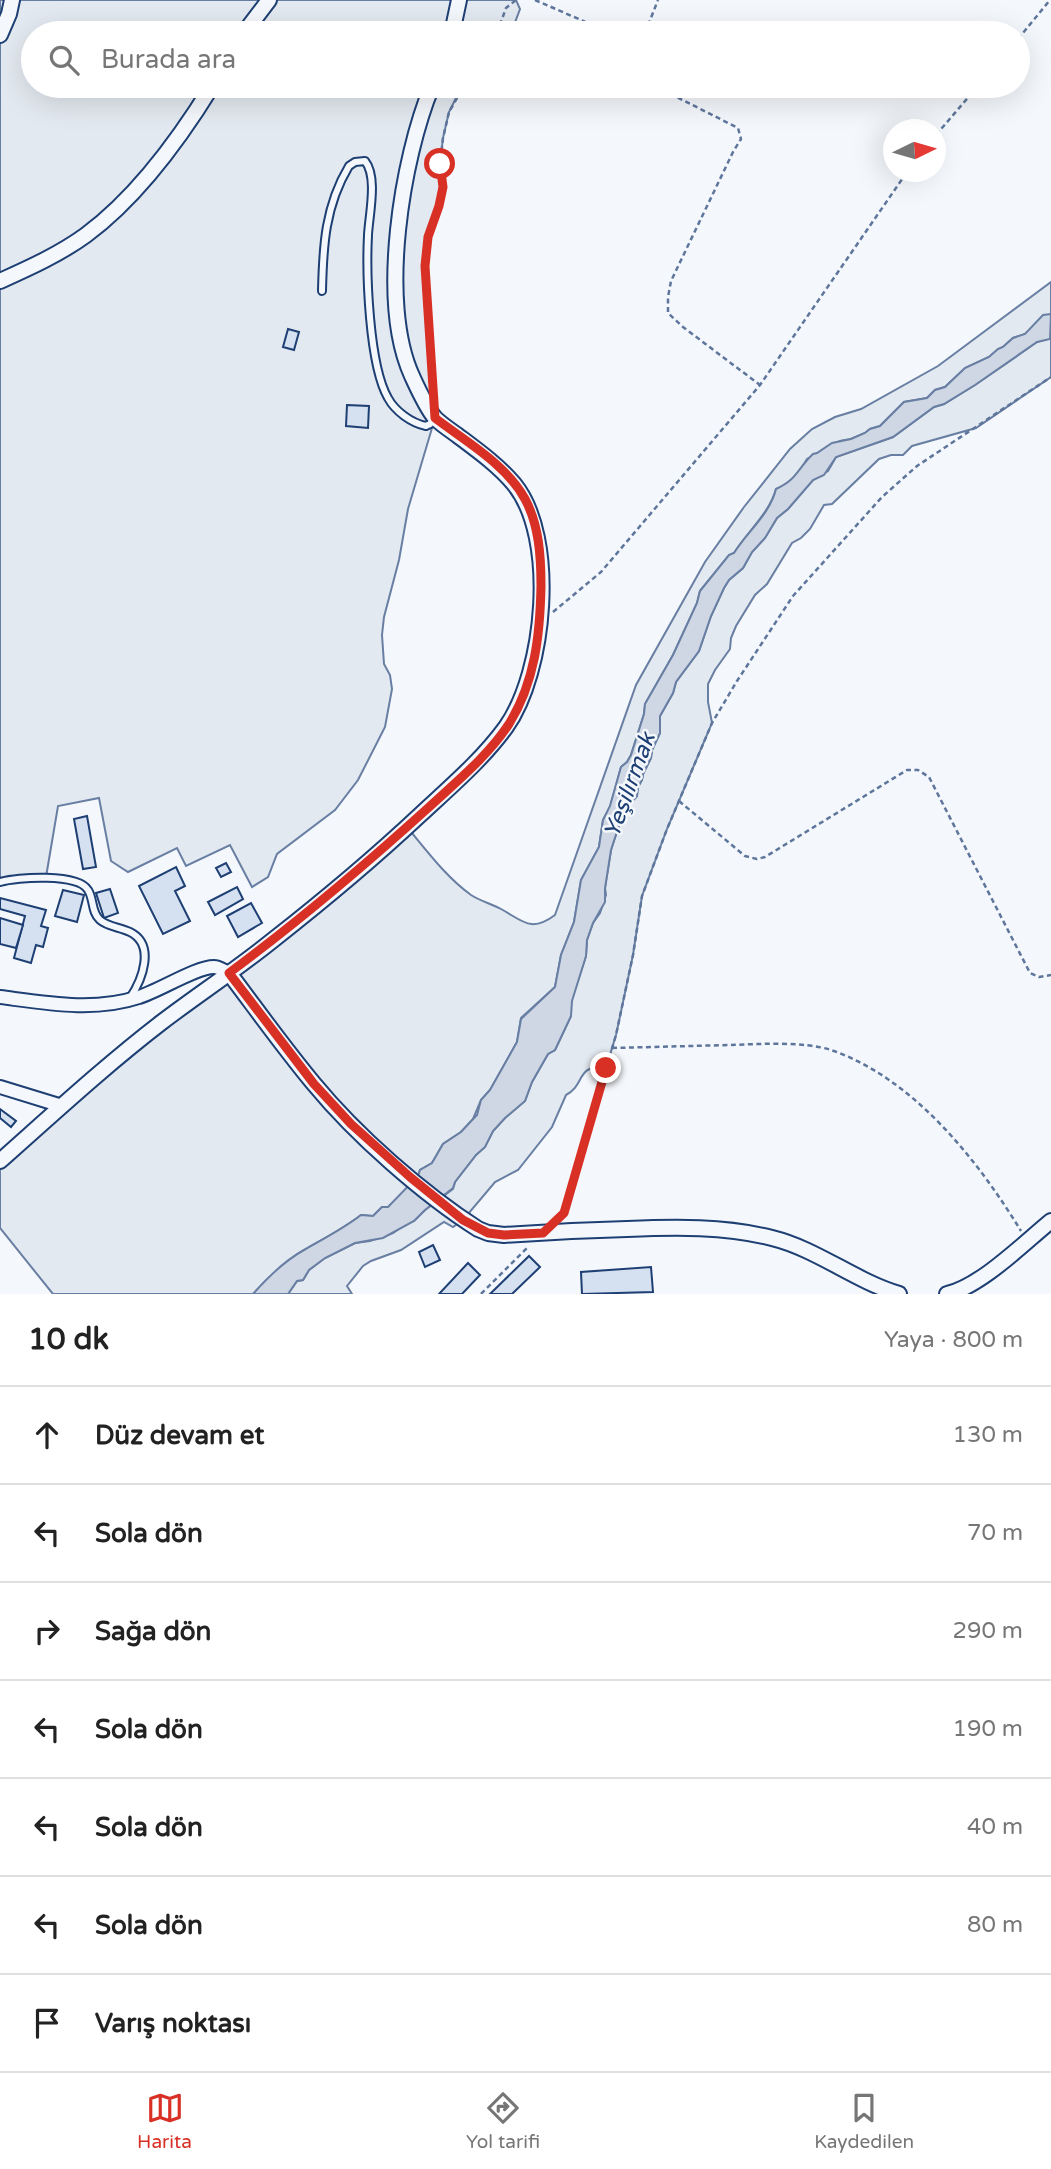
<!DOCTYPE html>
<html lang="tr">
<meta charset="utf-8">
<style>
body{margin:0;font-family:"Varela Round",sans-serif;background:#f2f2f2;color:#222}
.compass{position:absolute;left:883px;top:119px;width:63px;height:63px;border-radius:50%;background:#fff;box-shadow:0 7px 28px #0002;rotate:85deg}
.stop{position:absolute;width:21px;height:21px;margin:-16px;border:5px solid #d93025;border-radius:50%;background:#fff}
.stop.end{background:#d93025;border-color:#fff;box-shadow:0 2px 7px #0008}
.list{margin:0;padding:0;list-style:none}
h2{display:flex;justify-content:space-between;align-items:center;height:91px;margin:0;padding:0 28px;font-size:30px}
h2 small{font-size:23px;font-weight:400;color:#767676}
.list li{display:grid;grid-template-columns:46px 1fr auto;gap:21px;align-items:center;box-sizing:border-box;height:98px;padding:0 28px;border-top:2px solid #e0e0e0}
.list b{display:block;font-size:26px;white-space:nowrap}
.list em{font-size:23px;font-style:normal;color:#767676}
.icon{flex:none;width:38px;height:38px;fill:none;stroke:currentColor;stroke-width:2;stroke-linecap:round;stroke-linejoin:round}
.map{position:relative;flex:none;width:1051px;height:1294px;overflow:hidden}
.search{position:absolute;background:#fff;box-shadow:0 7px 28px #0002;left:21px;right:21px;top:21px;height:77px;display:flex;align-items:center;gap:18px;box-sizing:border-box;padding:0 24px;border-radius:38px;color:#767676;font-size:26px}
.sheet{height:777px;background:#fff}
nav{display:flex;justify-content:space-around;align-items:center;box-sizing:border-box;height:98px;border-top:2px solid #e0e0e0;background:#fff;font-size:19px;color:#767676}
nav a{display:grid;justify-items:center;gap:4px}
nav .on{color:#d93025}
.map>svg:first-child{display:block}
.green{fill:#e3e9f0;stroke:#687fa3;stroke-width:2}
.water{fill:#cfd7e4;stroke:#687fa3;stroke-width:2}
.building{fill:#d5e0f0;stroke:#1d3f73;stroke-width:2}
.lines{fill:none;stroke-linecap:round;stroke-linejoin:round}
.service-casing{stroke:#1d3f73;stroke-width:10}
.minor-casing{stroke:#1d3f73;stroke-width:16}
.tertiary-casing{stroke:#1d3f73;stroke-width:18}
.path{stroke:#5e769c;stroke-width:2.5;stroke-dasharray:5 3.5;stroke-linecap:butt}
.service{stroke:#f4f7fb;stroke-width:6}
.minor{stroke:#f4f7fb;stroke-width:12}
.tertiary{stroke:#f4f7fb;stroke-width:14}
.route{stroke:#d93025;stroke-width:9}
.labels{text-anchor:middle;stroke-width:5;stroke-linejoin:round;paint-order:stroke}
.water-label{font-size:23px;font-style:italic;fill:#1d3f73;stroke:#f4f7fb}
</style>
<div class="map">
<svg width="1051" height="1294" viewBox="0 0 1051 1294">
<rect width="100%" height="100%" fill="#f4f7fb"/>
<g class="green">
<polygon points="0,0 516,0 520,9 511,33 33,33 33,86 470,86 456,98 449,112 443,138 440,164 443,187 439,206 428,237 425,266 435,418 408,509 399,560 384,617 382,635 384,664 390,675 392,689 385,727 358,780 335,810 277,854 268,877 252,887 230,845 186,866 177,848 128,872 111,861 99,798 58,806 46,877 0,882"/>
<path d="M 1051,282 L 1051,314 L 1025,334 L 1013,338 L 1003,347 L 998,349 L 989,357 L 965,368 L 945,387 L 935,390 L 927,398 L 904,402 L 880,426 L 870,429 L 865,433 L 851,439 L 840,441 L 807,459 L 798,474 L 786,486 L 776,489 C 769,514 747,532 734,553 L 729,555 L 700,591 L 697,603 L 673,655 L 645,704 L 644,714 L 631,755 L 627,762 L 621,767 L 610,807 L 603,820 L 599,847 L 581,880 L 574,922 L 561,955 L 555,987 L 521,1018 L 517,1042 L 490,1090 L 481,1100 L 473,1119 L 461,1132 L 443,1144 L 432,1163 L 420,1170 L 418,1176 L 396,1201 L 388,1207 L 382,1207 L 373,1216 L 361,1215 C 343,1229 323,1239 304,1250 C 284,1262 268,1278 253,1294 L 53,1294 L 0,1228 L 0,1161 L 407,827 C 427,851 446,877 471,895 C 480,901 492,904 501,909 C 523,921 531,933 555,915 L 636,685 L 705,562 L 744,507 L 790,449 L 812,429 L 835,417 L 861,409 L 938,366 Z"/>
<path d="M 1051,338 L 1051,377 L 976,428 L 912,446 L 903,455 L 891,455 L 879,459 L 832,504 L 824,505 L 810,529 L 801,538 L 792,543 L 767,584 L 755,595 L 736,626 L 731,638 L 730,649 L 715,670 L 708,684 L 708,702 L 712,723 L 667,829 L 642,896 L 633,955 L 616,1035 L 606,1068 C 575,1064 586,1085 566,1095 L 552,1127 L 518,1170 L 495,1182 L 463,1220 L 453,1227 L 444,1222 L 401,1250 L 371,1261 L 363,1266 L 347,1286 L 352,1294 L 288,1294 L 297,1281 L 303,1280 L 309,1270 L 325,1258 L 355,1243 L 370,1241 L 393,1233 L 405,1224 L 414,1221 L 425,1210 L 453,1189 L 455,1182 L 476,1155 L 485,1147 L 493,1131 L 505,1118 L 525,1101 L 532,1082 L 548,1054 L 555,1050 L 571,1016 L 571,1001 L 586,956 L 587,940 L 593,923 L 600,913 L 606,895 L 605,888 L 611,850 L 624,810 L 637,796 L 638,787 L 642,780 L 643,774 L 651,758 L 652,750 L 660,733 L 660,716 L 673,693 L 676,682 L 699,651 L 711,616 L 724,588 L 729,580 L 743,568 L 752,552 L 765,538 L 777,518 L 788,509 L 813,480 L 828,471 L 836,457 L 893,437 L 934,407 L 944,404 L 975,385 L 1037,342 Z"/>
</g>
<path class="water" d="M 1051,314 L 1050,339 L 1037,342 L 975,385 L 944,404 L 934,407 L 893,437 L 836,457 L 824,475 L 813,480 L 788,509 L 777,518 L 765,538 L 752,552 L 743,568 L 729,580 L 724,588 L 711,616 L 699,651 L 676,682 L 673,693 L 660,716 L 660,733 L 652,750 L 651,758 L 643,774 L 642,780 L 638,787 L 637,796 L 624,810 L 611,850 L 605,888 L 605,902 L 593,923 L 587,940 L 586,956 L 572,1001 L 571,1016 L 555,1050 L 548,1054 L 532,1082 L 525,1101 L 505,1118 L 493,1131 L 485,1147 L 476,1155 L 455,1182 L 453,1188 L 425,1210 L 414,1221 L 383,1238 L 355,1243 L 325,1258 L 309,1270 L 303,1280 L 297,1281 L 288,1294 L 253,1294 C 268,1277 284,1261 304,1250 C 323,1239 343,1229 361,1215 L 373,1216 L 382,1207 L 388,1207 L 418,1176 L 420,1170 L 432,1163 L 443,1144 L 461,1132 L 477,1115 L 481,1100 L 490,1090 L 517,1042 L 521,1019 L 555,987 L 561,955 L 574,922 L 581,880 L 599,847 L 603,820 L 610,806 L 621,767 L 627,762 L 631,755 L 644,714 L 645,704 L 673,655 L 697,603 L 700,591 L 729,555 L 734,553 C 747,532 770,514 776,489 C 798,479 797,469 813,454 L 817,453 L 832,443 L 851,439 L 865,433 L 870,429 L 880,426 L 904,402 L 927,398 L 935,390 L 945,387 L 965,368 L 989,357 L 998,349 L 1003,347 L 1013,338 L 1025,334 L 1043,315 Z"/>
<g class="building">
<polygon points="288,329 299,332 294,350 283,347"/>
<polygon points="347,405 369,406 368,428 346,426"/>
<polygon points="87,816 96,867 83,869 74,819"/>
<polygon points="226,863 231,872 221,877 216,868"/>
<polygon points="176,867 185,886 175,891 190,921 163,934 139,886"/>
<polygon points="237,887 243,899 215,915 208,902"/>
<polygon points="110,889 118,913 104,918 96,893"/>
<polygon points="63,890 84,895 77,922 55,916"/>
<polygon points="0,898 46,910 41,926 48,928 43,947 36,945 31,963 14,958 25,916 0,909"/>
<polygon points="251,903 262,923 238,937 227,916"/>
<polygon points="0,918 23,925 16,948 0,944"/>
<polygon points="0,1109 16,1121 11,1127 0,1118"/>
<polygon points="433,1245 440,1260 425,1267 419,1252"/>
<polygon points="529,1256 540,1267 512,1294 490,1294"/>
<polygon points="468,1263 480,1275 462,1294 439,1294"/>
<polygon points="651,1267 653,1292 582,1294 581,1272"/>
</g>
<g class="lines">
<defs>
<g id="service">
<path d="M 322,291 C 323,246 325,206 349,166 L 355,162 L 365,161 C 378,177 369,215 368,235 C 366,274 369,365 388,398 C 395,411 411,423 426,426 L 430,424 L 435,418"/>
<path d="M 0,882 C 17,877 78,873 88,890 C 94,899 91,912 100,920 C 108,927 120,927 130,932 C 156,945 142,980 130,998"/>
</g>
<g id="minor">
<path d="M 0,997 C 46,1003 94,1012 139,997 C 159,991 196,967 214,967 C 219,967 224,971 229,973"/>
<polyline points="0,1087 62,1106"/>
</g>
<g id="tertiary">
<polyline points="244,33 269,0"/>
<polyline points="452,33 459,0"/>
<polyline points="0,35 9,14 12,0"/>
<path d="M 0,281 C 29,268 60,254 86,235 C 136,198 180,138 212,86"/>
<path d="M 229,973 C 257,1010 284,1048 314,1084 C 356,1135 423,1194 478,1229 L 488,1233 L 504,1235 C 545,1232 586,1230 627,1229 C 675,1227 725,1226 772,1238 C 817,1249 855,1281 899,1294"/>
<path d="M 0,1161 C 53,1114 106,1065 162,1022 C 199,994 237,969 273,940 C 324,900 373,859 420,815 C 450,787 482,760 506,727 C 545,672 558,538 514,484 C 498,465 477,450 457,435 C 450,430 441,424 435,418 C 426,407 418,389 412,376 C 378,302 402,158 432,86"/>
<path d="M 947,1294 C 980,1287 1024,1243 1051,1221"/>
</g>
</defs>
<use href="#service" class="service-casing"/>
<use href="#minor" class="minor-casing"/>
<use href="#tertiary" class="tertiary-casing"/>
<g class="path">
<polyline points="535,0 611,33"/>
<polyline points="497,33 506,8 516,0"/>
<polyline points="645,33 658,0"/>
<polyline points="1018,39 1050,0"/>
<polyline points="655,86 738,128 741,139 733,152 671,281 668,297 668,313 683,327 760,385"/>
<polyline points="936,135 978,86"/>
<polyline points="432,386 425,266 428,237 439,206 443,187 440,164 443,138 449,112 464,86"/>
<polyline points="553,612 601,572 760,385 907,172"/>
<polyline points="679,801 745,856 757,859 765,857 907,770 918,770 929,777 1030,973 1039,977 1051,975"/>
<path d="M 612,1048 C 651,1047 690,1046 730,1045 C 759,1044 803,1041 831,1050 C 913,1078 977,1159 1021,1231"/>
<polyline points="558,1218 564,1213 616,1035 633,955 642,896 667,829 712,723 737,681 793,596 882,497 917,466 1051,377"/>
<polyline points="481,1294 528,1247"/>
</g>
<use href="#service" class="service"/>
<use href="#minor" class="minor"/>
<use href="#tertiary" class="tertiary"/>
</g>
<g class="lines">
<path class="route" d="M 440,164 L 443,187 L 439,206 L 428,237 L 425,266 L 435,418 C 465,441 506,464 525,499 C 539,525 541,556 541,586 C 540,635 535,682 509,724 C 488,756 456,782 428,808 C 364,866 298,922 229,973 L 314,1084 L 351,1124 L 410,1177 L 463,1220 L 488,1233 L 504,1235 L 543,1233 L 564,1213 L 606,1068"/>
</g>
<g class="labels">
<g class="water-label">
<text transform="translate(629 785) rotate(-70)" y="8">Yeşilırmak</text>
</g>
</g>
</svg>
<svg class="compass" viewBox="-18 -18 36 36"><path d="M0-13l5 13h-10z" fill="#e53935"/><path d="M0 13l5-13h-10z" fill="#767676"/></svg>
<div class="stop" style="left:440px;top:164px"></div>
<div class="stop end" style="left:606px;top:1068px"></div>
<div class="search"><svg class="icon" aria-label="search" viewBox="0 0 24 24"><circle cx="10" cy="10" r="6"/><path d="M15 15l6 6"/></svg>Burada ara</div>
</div>
<section class="sheet">
<h2>10 dk<small>Yaya · 800 m</small></h2>
<ul class="list">
<li><svg class="icon" aria-label="ahead" viewBox="0 0 24 24"><path d="M12 20V5M6 11l6-6 6 6"/></svg><div><b>Düz devam et</b></div><em>130 m</em></li>
<li><svg class="icon" aria-label="left" viewBox="0 0 24 24"><path d="M17 20v-9H6M10 6l-5 5 5 5"/></svg><div><b>Sola dön</b></div><em>70 m</em></li>
<li><svg class="icon" aria-label="right" viewBox="0 0 24 24"><path d="M7 20v-9h11M14 6l5 5-5 5"/></svg><div><b>Sağa dön</b></div><em>290 m</em></li>
<li><svg class="icon" aria-label="left" viewBox="0 0 24 24"><path d="M17 20v-9H6M10 6l-5 5 5 5"/></svg><div><b>Sola dön</b></div><em>190 m</em></li>
<li><svg class="icon" aria-label="left" viewBox="0 0 24 24"><path d="M17 20v-9H6M10 6l-5 5 5 5"/></svg><div><b>Sola dön</b></div><em>40 m</em></li>
<li><svg class="icon" aria-label="left" viewBox="0 0 24 24"><path d="M17 20v-9H6M10 6l-5 5 5 5"/></svg><div><b>Sola dön</b></div><em>80 m</em></li>
<li><svg class="icon" aria-label="arrive" viewBox="0 0 24 24"><path d="M6 21V4h12l-3 4 3 4H6"/></svg><div><b>Varış noktası</b></div></li>
</ul>
</section>
<nav>
<a class="on"><svg class="icon" aria-label="map" viewBox="0 0 24 24"><path d="M3 6l6-2 6 2 6-2v14l-6 2-6-2-6 2zM9 4v14M15 6v14"/></svg>Harita</a>
<a><svg class="icon" aria-label="directions" viewBox="0 0 24 24"><path d="M12 3l9 9-9 9-9-9zM9 14v-3h6M13 9l2 2-2 2"/></svg>Yol tarifi</a>
<a><svg class="icon" aria-label="saved" viewBox="0 0 24 24"><path d="M7 4h10v16l-5-4-5 4z"/></svg>Kaydedilen</a>
</nav>
